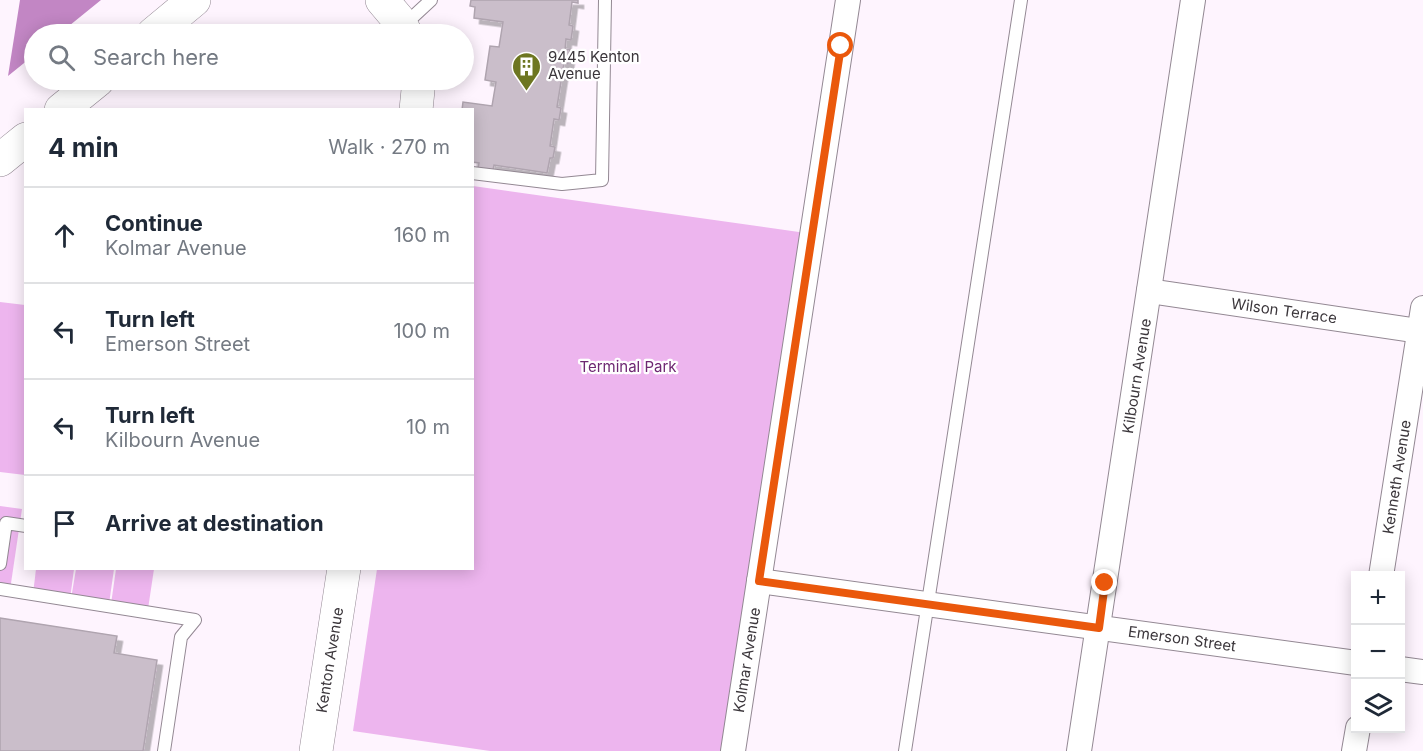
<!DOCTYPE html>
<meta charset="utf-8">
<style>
body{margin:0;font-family:Inter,sans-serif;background:#f2f2f3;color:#1f2937}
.controls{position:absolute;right:18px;bottom:18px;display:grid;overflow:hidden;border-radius:0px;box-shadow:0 3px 15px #0003}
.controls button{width:54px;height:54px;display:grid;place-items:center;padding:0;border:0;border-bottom:2px solid #e0e1e3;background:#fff;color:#1f2937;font:30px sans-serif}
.stop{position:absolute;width:18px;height:18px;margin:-14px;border:4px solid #ea580c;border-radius:50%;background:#fff}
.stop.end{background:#ea580c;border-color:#fff;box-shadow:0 2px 6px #0008}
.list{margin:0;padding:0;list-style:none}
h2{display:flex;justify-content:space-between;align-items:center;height:78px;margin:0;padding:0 24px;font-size:26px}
h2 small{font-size:20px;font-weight:400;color:#747a83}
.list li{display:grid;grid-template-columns:39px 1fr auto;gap:18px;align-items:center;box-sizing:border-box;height:96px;padding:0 24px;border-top:2px solid #e0e1e3}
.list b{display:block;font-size:22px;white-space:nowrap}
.list p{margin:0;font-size:20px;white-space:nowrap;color:#747a83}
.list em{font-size:20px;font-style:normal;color:#747a83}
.icon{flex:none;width:33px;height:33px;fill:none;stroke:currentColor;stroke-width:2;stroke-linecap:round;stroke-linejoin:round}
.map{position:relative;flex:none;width:1423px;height:751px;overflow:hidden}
.search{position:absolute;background:#fff;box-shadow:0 3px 15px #0003;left:24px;top:24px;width:450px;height:66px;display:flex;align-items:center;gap:15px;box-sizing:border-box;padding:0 21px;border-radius:33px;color:#747a83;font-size:22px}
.panel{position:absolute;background:#fff;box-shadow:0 3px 15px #0003;left:24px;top:108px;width:450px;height:462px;border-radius:0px}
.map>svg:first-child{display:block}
.green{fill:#edb5ee}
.water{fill:#c286c4}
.building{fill:#cabeca;stroke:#afa4af;stroke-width:1.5;filter:url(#shadow)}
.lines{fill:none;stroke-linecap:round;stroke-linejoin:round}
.service-casing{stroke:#938893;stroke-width:14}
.minor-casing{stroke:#938893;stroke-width:26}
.secondary-casing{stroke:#938893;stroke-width:34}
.service{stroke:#fff;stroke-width:12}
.minor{stroke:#fff;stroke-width:24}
.secondary{stroke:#fff;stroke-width:33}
.route{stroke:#ea580c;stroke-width:8}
.labels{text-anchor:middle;stroke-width:4.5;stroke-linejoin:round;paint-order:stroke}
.poi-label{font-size:15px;fill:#3b363b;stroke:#fff;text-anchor:start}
.street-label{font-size:15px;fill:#3b363b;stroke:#fff}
.park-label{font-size:15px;fill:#6e2772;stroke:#fff}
</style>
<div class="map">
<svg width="1423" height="751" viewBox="0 0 1423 751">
<defs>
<filter id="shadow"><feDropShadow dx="5.5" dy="5.5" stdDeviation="0" flood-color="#0004"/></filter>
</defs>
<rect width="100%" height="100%" fill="#fef4fe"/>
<g class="green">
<polygon points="473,186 806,233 724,751 490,751 353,731 377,569 472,568"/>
<polygon points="0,302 25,305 25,475 0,472"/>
<polygon points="0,506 22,509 10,590 0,589"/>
<polygon points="36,569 74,569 70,599 33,594"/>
<polygon points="76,569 114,569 109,604 71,599"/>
<polygon points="116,569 154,569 148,609 111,604"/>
</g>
<polygon class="water" points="20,0 101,0 59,34 34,34 34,55 8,76"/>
<g class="building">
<polygon points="471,0 578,0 578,3 572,2 569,25 573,26 571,40 566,39 565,50 570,49 568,64 564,63 557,107 561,108 559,120 554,119 550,146 555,147 553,158 550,158 547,173 494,165 493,170 478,168 479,163 472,162 472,110 462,110 463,102 492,106 496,82 485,80 490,46 499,47 503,22 474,18 475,7 470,6"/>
<polygon points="0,618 117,636 114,653 157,660 143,751 0,751"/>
</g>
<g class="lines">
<defs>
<g id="service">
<polyline points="403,26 431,0"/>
<polyline points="472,173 562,184 602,180 605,0"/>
<polyline points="0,564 6,523 26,526"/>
<polyline points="0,589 195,620 181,637 164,751"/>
<polyline points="905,751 1021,0"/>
</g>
<g id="minor">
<polyline points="1149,291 1419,331"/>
<polyline points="1381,576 1423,308"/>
<polyline points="759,581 1356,663"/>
<polyline points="1400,669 1423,672"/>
<polyline points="733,751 848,0"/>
<polyline points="1079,751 1193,0"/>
<polyline points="1354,751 1358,728"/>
</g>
<g id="secondary">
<polyline points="382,0 398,19 406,34"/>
<polyline points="153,34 194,0"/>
<polyline points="61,110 98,80"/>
<polyline points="416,110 419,80"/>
<polyline points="0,160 26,139"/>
<polyline points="316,751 344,568"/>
</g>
</defs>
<use href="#service" class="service-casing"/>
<use href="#minor" class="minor-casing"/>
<use href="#secondary" class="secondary-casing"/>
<use href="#service" class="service"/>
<use href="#minor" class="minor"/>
<use href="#secondary" class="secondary"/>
</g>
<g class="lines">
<polyline class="route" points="841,46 759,581 1099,628 1105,583"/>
</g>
<defs>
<symbol id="building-pin" viewBox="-11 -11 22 30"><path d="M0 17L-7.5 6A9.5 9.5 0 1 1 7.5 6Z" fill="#6d7621" stroke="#fff"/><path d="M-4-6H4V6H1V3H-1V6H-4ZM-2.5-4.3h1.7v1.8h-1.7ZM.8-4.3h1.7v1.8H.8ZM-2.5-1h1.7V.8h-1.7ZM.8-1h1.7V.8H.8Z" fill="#fff"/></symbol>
</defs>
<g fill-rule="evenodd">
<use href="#building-pin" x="510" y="50" width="33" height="45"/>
</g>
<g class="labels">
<g class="poi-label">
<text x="548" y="62">9445 Kenton<tspan x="548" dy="17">Avenue</tspan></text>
</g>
<g class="street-label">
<text transform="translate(1284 311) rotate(8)" y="5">Wilson Terrace</text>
<text transform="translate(1137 376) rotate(-81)" y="5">Kilbourn Avenue</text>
<text transform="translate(1397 477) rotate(-81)" y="5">Kenneth Avenue</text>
<text transform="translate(1182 639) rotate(8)" y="5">Emerson Street</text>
<text transform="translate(330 660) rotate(-81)" y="5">Kenton Avenue</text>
<text transform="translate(747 660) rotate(-81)" y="5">Kolmar Avenue</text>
</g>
<g class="park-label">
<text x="628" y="372">Terminal Park</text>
</g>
</g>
</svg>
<div class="controls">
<button>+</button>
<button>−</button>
<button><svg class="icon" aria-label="layers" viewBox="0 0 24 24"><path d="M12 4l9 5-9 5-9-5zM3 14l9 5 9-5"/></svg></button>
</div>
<div class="stop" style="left:841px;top:46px"></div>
<div class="stop end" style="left:1105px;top:583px"></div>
<div class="search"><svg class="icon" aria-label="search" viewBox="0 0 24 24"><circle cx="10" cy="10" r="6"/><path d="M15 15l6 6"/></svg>Search here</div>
<section class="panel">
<h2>4 min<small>Walk · 270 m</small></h2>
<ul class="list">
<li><svg class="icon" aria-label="ahead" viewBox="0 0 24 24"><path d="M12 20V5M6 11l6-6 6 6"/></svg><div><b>Continue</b><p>Kolmar Avenue</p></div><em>160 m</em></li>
<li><svg class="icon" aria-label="left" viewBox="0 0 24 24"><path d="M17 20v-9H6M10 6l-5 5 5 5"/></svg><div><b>Turn left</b><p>Emerson Street</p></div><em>100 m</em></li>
<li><svg class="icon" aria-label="left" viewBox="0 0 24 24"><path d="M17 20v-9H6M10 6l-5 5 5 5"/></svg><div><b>Turn left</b><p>Kilbourn Avenue</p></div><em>10 m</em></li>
<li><svg class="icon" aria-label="arrive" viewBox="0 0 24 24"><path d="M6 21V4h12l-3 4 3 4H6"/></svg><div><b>Arrive at destination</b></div></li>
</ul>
</section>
</div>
